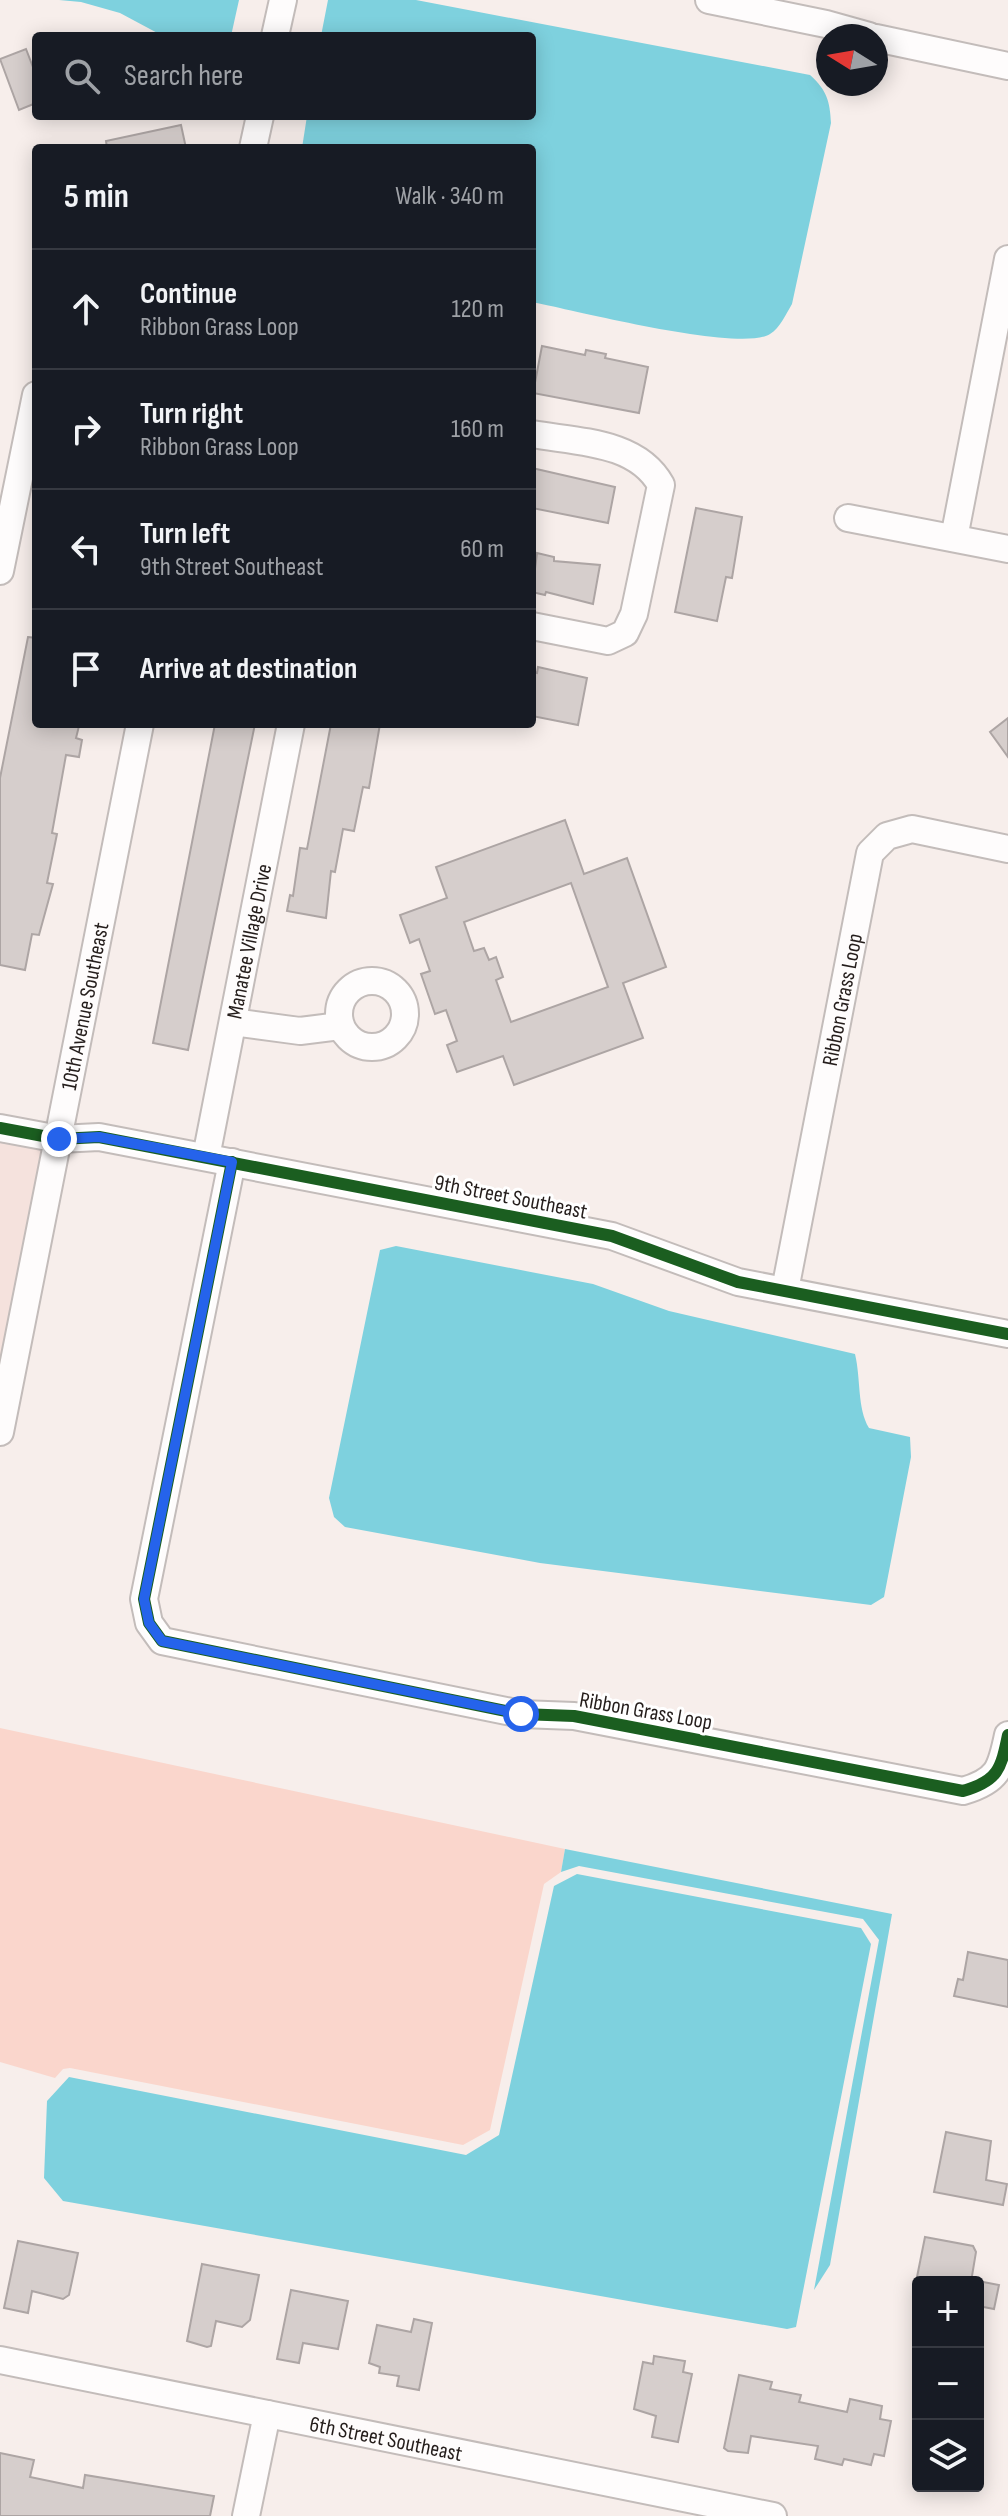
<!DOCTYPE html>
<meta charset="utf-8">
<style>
body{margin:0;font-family:"Sofia Sans Condensed",sans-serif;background:#20242c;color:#f1f3f6}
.controls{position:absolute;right:24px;bottom:24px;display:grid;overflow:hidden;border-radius:8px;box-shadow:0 4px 20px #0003}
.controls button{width:72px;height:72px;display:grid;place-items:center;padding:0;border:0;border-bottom:2px solid #363941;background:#171b24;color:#f1f3f6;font:40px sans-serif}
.compass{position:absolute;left:816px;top:24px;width:72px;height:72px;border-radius:50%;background:#171b24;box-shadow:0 4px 20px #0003;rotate:281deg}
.stop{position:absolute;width:24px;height:24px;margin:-18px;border:6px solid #2563eb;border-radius:50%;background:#fff}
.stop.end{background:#2563eb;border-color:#fff;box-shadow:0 2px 8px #0008}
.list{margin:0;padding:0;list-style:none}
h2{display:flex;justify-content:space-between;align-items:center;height:104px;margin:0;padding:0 32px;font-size:34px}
h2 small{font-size:26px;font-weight:400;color:#9ea1a6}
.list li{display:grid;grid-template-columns:52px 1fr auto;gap:24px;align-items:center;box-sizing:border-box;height:120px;padding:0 32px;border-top:2px solid #363941}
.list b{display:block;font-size:30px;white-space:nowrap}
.list p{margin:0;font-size:26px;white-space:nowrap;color:#9ea1a6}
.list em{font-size:26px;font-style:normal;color:#9ea1a6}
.icon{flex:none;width:44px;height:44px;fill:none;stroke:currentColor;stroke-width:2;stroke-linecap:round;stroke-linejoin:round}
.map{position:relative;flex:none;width:1008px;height:2516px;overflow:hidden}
.search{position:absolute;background:#171b24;box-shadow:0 4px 20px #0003;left:32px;top:32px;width:504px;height:88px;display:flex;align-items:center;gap:20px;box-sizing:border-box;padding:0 28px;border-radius:8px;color:#9ea1a6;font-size:30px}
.panel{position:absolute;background:#171b24;box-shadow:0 4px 20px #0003;left:32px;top:144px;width:504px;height:584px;border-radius:8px}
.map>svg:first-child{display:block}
.built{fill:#f5e2dd}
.green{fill:#fad6cc}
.water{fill:#7ed1de}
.building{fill:#d6cecc;stroke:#ada5a4;stroke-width:2;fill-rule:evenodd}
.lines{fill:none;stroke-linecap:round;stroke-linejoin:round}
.minor-casing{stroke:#c3bcba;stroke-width:30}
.minor{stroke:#fefcfc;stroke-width:26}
.cycleway-casing{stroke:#fff;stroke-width:17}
.cycleway{stroke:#1b5e20;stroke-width:12}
.route{stroke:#2563eb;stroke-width:10}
.labels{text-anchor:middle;stroke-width:6;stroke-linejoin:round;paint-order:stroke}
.street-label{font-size:22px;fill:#241d1b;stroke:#fff}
</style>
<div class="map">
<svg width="1008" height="2516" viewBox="0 0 1008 2516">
<rect width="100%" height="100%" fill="#f7eeeb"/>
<polygon class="built" points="0,1138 46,1147 0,1373"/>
<polygon class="green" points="0,1728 565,1849 561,1872 544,1884 490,2130 463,2145 70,2068 63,2069 55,2078 0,2062"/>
<g class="water">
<polygon points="59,0 239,0 231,36 163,36 120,13 81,2"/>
<path d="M 328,0 L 416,0 L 810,75 C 827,90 830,102 831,123 L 792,304 C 786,314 780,328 770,334 C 741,353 573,310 532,302 L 532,148 L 302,148 L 307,116 L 532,116 L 532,36 L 321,36 Z"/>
<path d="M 396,1246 L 593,1284 L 669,1311 L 855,1354 C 861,1379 857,1408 869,1428 L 910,1437 L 911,1457 L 884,1597 L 871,1605 L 540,1563 L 345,1527 L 334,1517 L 329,1498 L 380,1250 Z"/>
<polygon points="565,1849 892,1914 830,2265 814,2290 879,1940 863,1919 579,1866 561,1872"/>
<polygon points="577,1874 861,1928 871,1944 796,2327 787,2329 63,2201 44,2178 47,2101 69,2077 466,2155 499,2135 554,1886"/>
</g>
<g class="building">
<polygon points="26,49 36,75 36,103 19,110 0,59"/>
<polygon points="181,125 186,148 107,148 106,141"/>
<polygon points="542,346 585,355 586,350 606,354 605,358 648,367 639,413 533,393"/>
<polygon points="532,468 615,487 608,523 532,508"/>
<polygon points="696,508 742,517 732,578 726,577 717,621 675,612"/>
<polygon points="537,553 554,557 554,561 600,565 593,604 546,592 545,595 532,592"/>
<polygon points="28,637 36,638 36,724 79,726 76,738 82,740 79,757 66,755 52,833 57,834 47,883 53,884 39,935 32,934 25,970 0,965 0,778"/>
<polygon points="538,667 587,678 578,725 532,716 532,672 537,673"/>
<polygon points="1008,718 1008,757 990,732"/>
<polygon points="215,724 255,724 188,1050 153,1043"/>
<polygon points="331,724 380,724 369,788 363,787 354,831 343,829 335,872 331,871 326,918 287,911 290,895 293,896 300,848 307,849"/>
<path d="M 565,820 L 584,874 L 627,858 L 666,967 L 623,983 L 643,1038 L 514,1085 L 503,1056 L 457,1072 L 447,1045 L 457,1041 L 446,1010 L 435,1014 L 421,974 L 430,971 L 419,939 L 410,943 L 400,915 L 447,898 L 436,867 ZM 571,883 L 608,987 L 511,1022 L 496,980 L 503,977 L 496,957 L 489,960 L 484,948 L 474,951 L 464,922 Z"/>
<polygon points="968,1952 1008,1960 1008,2007 954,1996 958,1979 963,1980"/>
<polygon points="946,2132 991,2141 986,2180 1007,2184 1003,2205 934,2192"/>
<polygon points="925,2237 973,2246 976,2252 971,2282 916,2282"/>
<polygon points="18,2241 78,2253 69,2295 63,2299 32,2291 28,2313 4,2308"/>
<polygon points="202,2264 259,2275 250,2320 242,2327 216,2321 211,2346 207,2347 187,2341"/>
<polygon points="978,2281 999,2285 994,2309 978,2306"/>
<polygon points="291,2290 348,2301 338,2349 303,2343 299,2363 277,2359"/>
<polygon points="414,2319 432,2323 419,2390 397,2386 399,2376 379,2373 380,2367 369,2363 377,2325 411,2332"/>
<polygon points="654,2356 685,2361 683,2372 692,2374 678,2442 652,2437 656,2416 634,2409 643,2362 653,2364"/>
<polygon points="739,2375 772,2382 770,2389 801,2395 799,2402 847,2412 850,2399 882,2406 880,2419 891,2421 884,2456 874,2454 871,2465 844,2459 842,2465 815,2459 818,2446 751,2436 748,2453 728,2451 724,2448"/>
<polygon points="0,2453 34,2460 30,2477 83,2488 85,2475 214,2496 210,2516 0,2516"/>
</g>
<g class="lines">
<defs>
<g id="minor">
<polyline points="709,0 826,24 869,36"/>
<polyline points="275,36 283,0"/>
<polyline points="876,38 1008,66"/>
<polyline points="253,148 260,116"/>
<path d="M 532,434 C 577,442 637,441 661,485 L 634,614 L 625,633 L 608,641 L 532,626"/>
<polyline points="848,518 1008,549"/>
<polyline points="954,538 1008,259"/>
<polyline points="0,571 36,395"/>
<circle cx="372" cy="1014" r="33"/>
<polyline points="233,1022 300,1031 340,1026"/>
<polyline points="0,1128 59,1139 99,1137 612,1236 738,1282 1008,1334"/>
<path id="s1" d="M 206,1157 L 291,724"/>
<path d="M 232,1162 L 144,1599 L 149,1623 L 162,1641 L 521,1714 L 574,1716 L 963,1791 C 998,1781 1001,1769 1008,1735"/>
<path id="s2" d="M 785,1290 L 870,853 L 887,836 L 912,829 L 1008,849"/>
<path id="s3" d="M 0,1432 L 140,724"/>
<path id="s4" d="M 0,2360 L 773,2516"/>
<polyline points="246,2516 267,2414"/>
</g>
</defs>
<use href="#minor" class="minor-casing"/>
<use href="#minor" class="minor"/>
<defs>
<g id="cycleway">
<polyline points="0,1128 59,1139 99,1137 612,1236 738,1282 1008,1334"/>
<path d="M 232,1162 L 144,1599 L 149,1623 L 162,1641 L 521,1714 L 574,1716 L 963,1791 C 998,1781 1001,1769 1008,1735"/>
</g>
</defs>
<use href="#cycleway" class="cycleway-casing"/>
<use href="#cycleway" class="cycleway"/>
</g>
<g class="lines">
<polyline class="route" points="59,1139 99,1137 232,1162 144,1599 149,1623 162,1641 521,1714"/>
</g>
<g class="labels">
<g class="street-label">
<text dy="8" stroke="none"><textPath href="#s1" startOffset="220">Manatee Village Drive</textPath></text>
<text dy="8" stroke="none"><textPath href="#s2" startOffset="296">Ribbon Grass Loop</textPath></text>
<text dy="8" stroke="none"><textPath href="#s3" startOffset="434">10th Avenue Southeast</textPath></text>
<text transform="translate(511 1196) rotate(11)" y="8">9th Street Southeast</text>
<text transform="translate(646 1710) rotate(10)" y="8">Ribbon Grass Loop</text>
<text dy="8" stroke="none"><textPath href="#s4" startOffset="394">6th Street Southeast</textPath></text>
</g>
</g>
</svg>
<div class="controls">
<button>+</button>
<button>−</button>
<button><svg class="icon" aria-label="layers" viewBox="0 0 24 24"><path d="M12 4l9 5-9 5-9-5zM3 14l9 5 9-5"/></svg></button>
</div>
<svg class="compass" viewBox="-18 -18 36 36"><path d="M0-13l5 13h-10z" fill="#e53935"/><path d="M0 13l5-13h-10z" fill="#9ea1a6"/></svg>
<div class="stop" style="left:521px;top:1714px"></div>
<div class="stop end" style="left:59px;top:1139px"></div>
<div class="search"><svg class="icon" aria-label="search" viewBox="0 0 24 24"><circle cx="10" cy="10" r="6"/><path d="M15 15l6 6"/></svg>Search here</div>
<section class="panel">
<h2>5 min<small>Walk · 340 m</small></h2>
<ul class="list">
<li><svg class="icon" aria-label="ahead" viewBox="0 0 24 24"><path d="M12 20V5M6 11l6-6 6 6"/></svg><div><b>Continue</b><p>Ribbon Grass Loop</p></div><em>120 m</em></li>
<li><svg class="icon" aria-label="right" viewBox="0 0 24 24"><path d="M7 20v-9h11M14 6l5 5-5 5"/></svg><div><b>Turn right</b><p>Ribbon Grass Loop</p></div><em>160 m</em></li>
<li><svg class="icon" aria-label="left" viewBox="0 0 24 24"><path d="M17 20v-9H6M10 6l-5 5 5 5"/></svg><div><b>Turn left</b><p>9th Street Southeast</p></div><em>60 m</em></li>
<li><svg class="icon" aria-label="arrive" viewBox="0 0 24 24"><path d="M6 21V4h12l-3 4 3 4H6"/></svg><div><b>Arrive at destination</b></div></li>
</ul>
</section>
</div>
